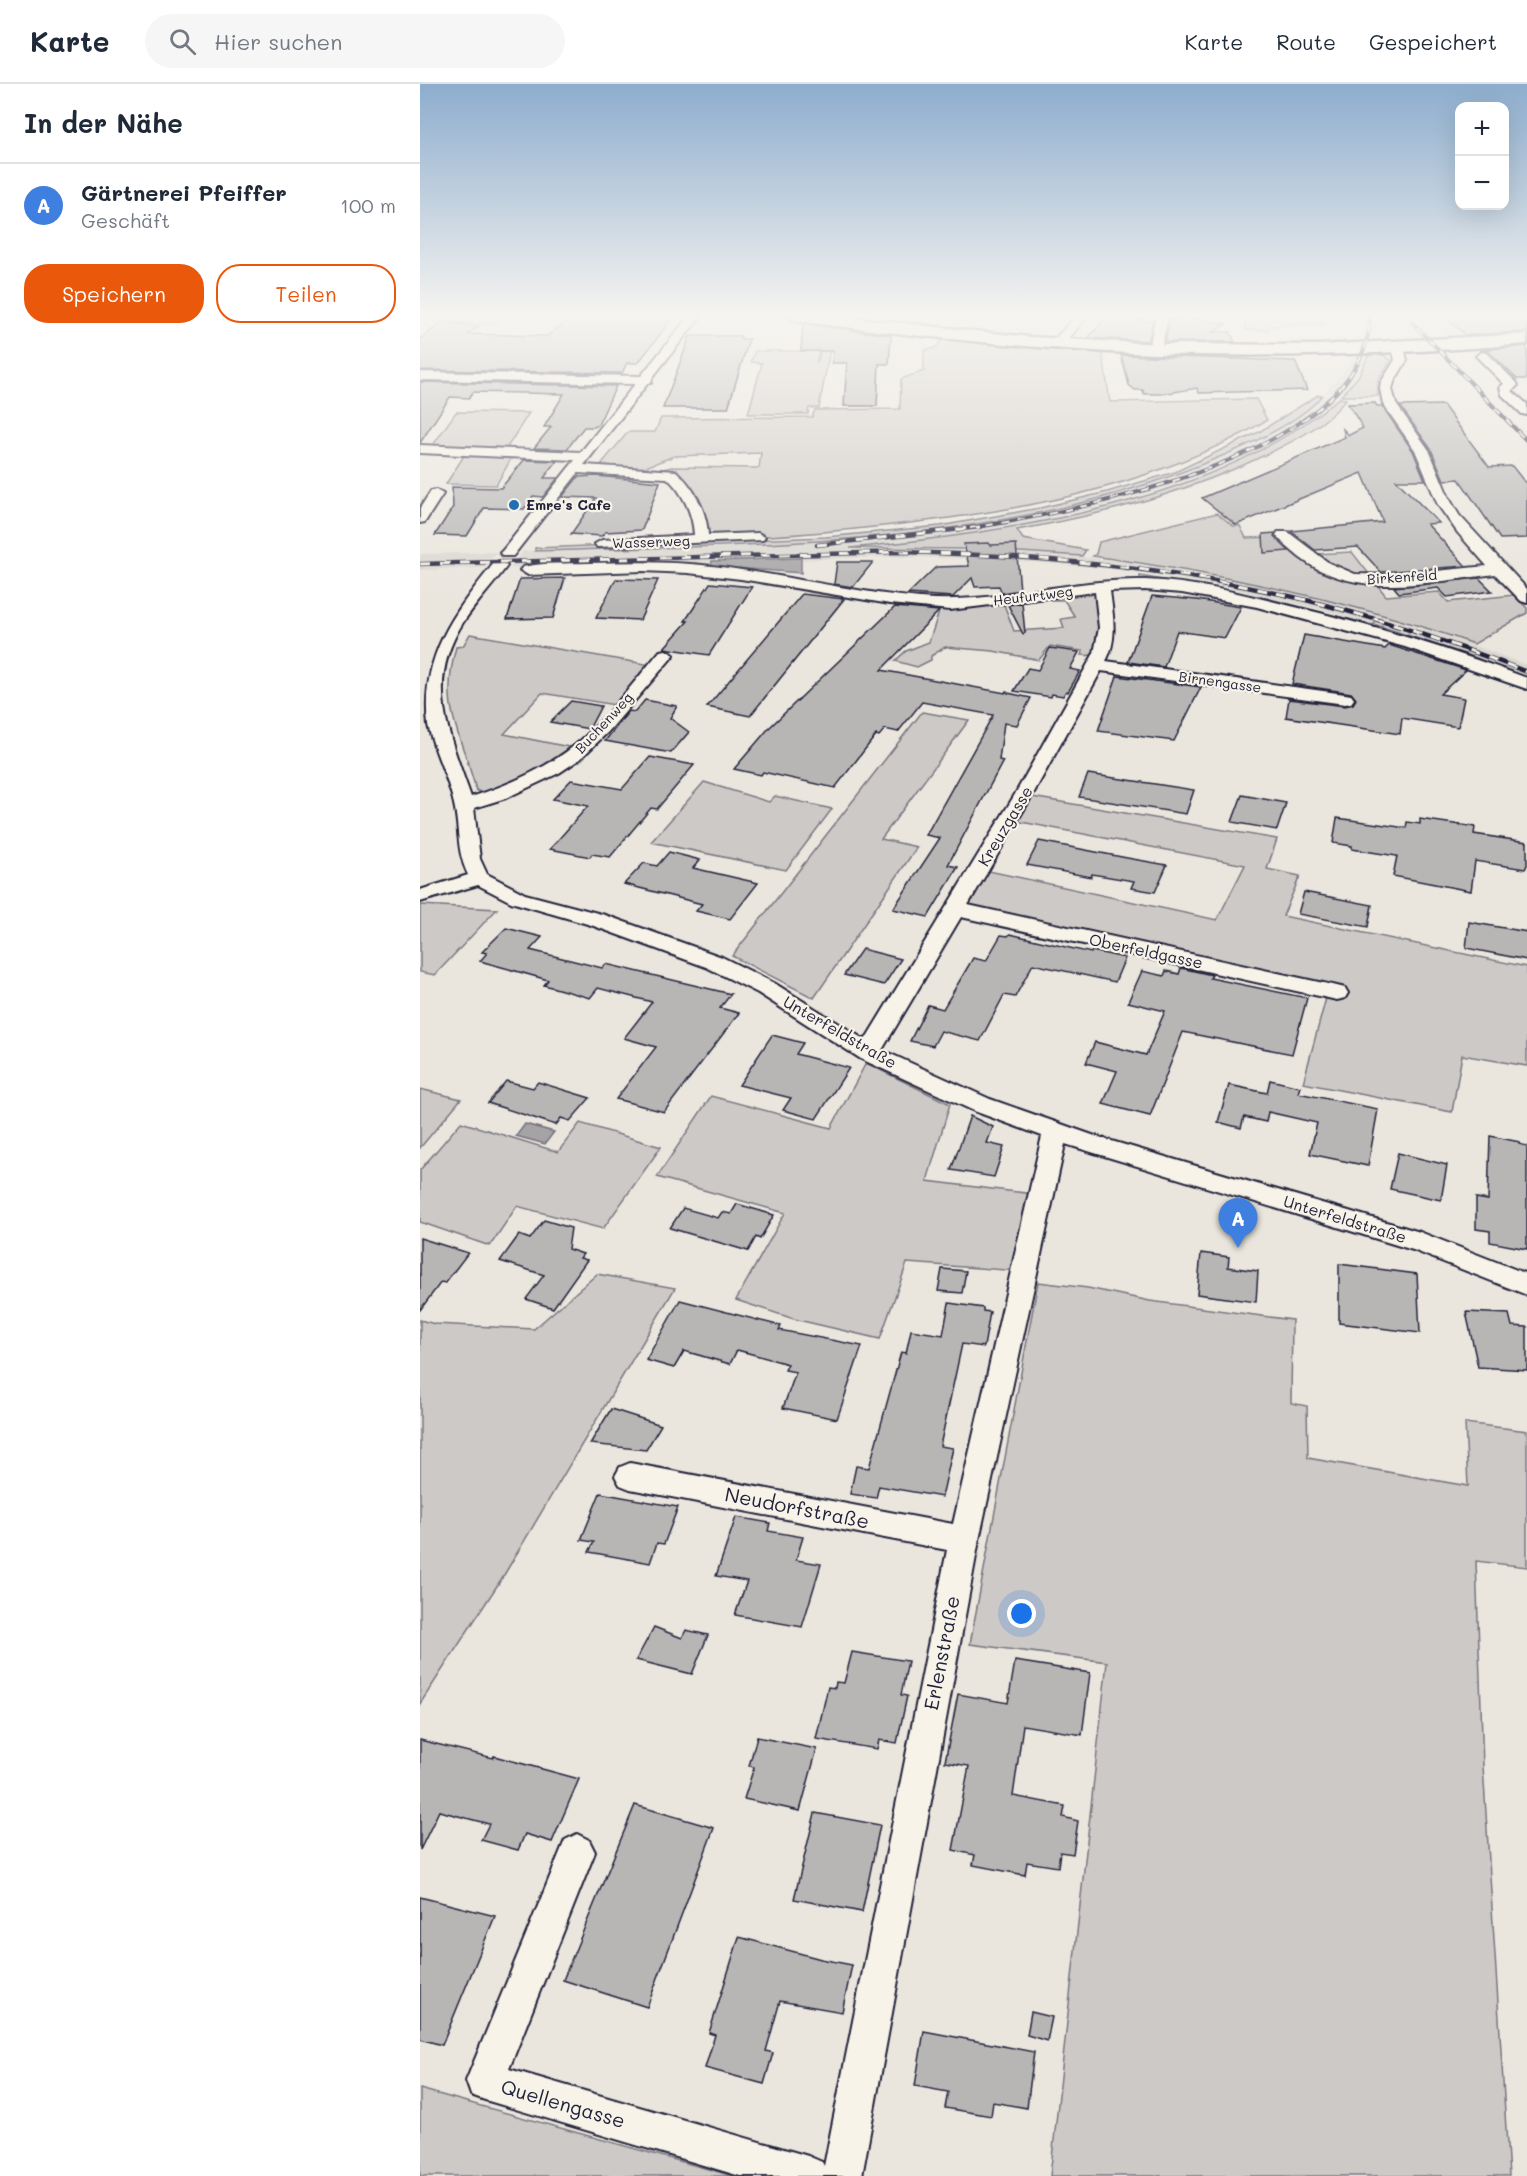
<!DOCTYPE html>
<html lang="de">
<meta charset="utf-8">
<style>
body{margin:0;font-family:Mali,sans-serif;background:#f6f6f7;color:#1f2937}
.controls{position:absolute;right:18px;top:18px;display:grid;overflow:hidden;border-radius:12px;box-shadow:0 6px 24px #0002}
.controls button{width:54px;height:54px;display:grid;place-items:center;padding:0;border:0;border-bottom:2px solid #e0e1e3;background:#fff;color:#1f2937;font:30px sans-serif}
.you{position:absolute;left:602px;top:1530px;width:21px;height:21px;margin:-15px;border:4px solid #fff;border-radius:50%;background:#1a73e8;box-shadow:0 0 0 9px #1a73e833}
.badge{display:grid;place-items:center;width:39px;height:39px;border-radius:50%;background:#ea580c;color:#fff;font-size:20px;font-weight:700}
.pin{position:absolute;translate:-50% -50px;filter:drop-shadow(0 2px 3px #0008)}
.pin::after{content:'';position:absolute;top:32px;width:21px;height:18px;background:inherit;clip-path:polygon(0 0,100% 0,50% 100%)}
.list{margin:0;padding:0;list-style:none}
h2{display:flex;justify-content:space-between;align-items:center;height:78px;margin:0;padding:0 24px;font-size:26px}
h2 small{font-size:20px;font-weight:400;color:#747a83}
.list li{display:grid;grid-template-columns:39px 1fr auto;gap:18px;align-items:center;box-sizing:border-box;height:84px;padding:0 24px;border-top:2px solid #e0e1e3}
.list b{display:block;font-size:22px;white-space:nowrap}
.list p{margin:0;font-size:20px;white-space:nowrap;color:#747a83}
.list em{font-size:20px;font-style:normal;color:#747a83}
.actions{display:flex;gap:12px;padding:18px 24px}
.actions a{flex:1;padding:14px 0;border:2px solid #ea580c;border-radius:24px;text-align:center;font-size:21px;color:#ea580c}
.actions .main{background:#ea580c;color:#fff}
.icon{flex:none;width:33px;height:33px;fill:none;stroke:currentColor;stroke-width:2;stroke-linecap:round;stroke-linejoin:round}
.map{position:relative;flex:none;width:1107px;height:2092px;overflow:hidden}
header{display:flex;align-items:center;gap:36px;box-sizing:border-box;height:84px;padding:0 30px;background:#fff;border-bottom:2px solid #e0e1e3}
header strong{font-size:28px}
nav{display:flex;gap:33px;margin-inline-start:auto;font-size:21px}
.search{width:420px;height:54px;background:#f6f6f7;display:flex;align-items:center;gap:15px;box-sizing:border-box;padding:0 21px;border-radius:33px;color:#747a83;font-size:22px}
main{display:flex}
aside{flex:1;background:#fff}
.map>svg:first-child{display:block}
.built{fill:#dbd8d2}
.green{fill:#cdc9c6;stroke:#787680;stroke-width:1.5}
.water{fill:#a6a3a6;stroke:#716f7b;stroke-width:1.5}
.building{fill:#b8b6b5;stroke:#22223b;stroke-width:1.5}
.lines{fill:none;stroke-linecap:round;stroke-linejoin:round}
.street-casing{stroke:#22223b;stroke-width:4}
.primary-casing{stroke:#22223b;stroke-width:5}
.street{fill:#f7f3e8;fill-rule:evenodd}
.primary{fill:#f7f3e8;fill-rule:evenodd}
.rail-far1-casing{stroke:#22223b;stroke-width:4}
.rail-casing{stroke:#22223b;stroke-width:4.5}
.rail-far1{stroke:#f7f3e8;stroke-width:2;stroke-dasharray:8;stroke-linecap:butt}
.rail{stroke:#f7f3e8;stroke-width:3;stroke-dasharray:10;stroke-linecap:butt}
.poi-dot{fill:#1f6fb2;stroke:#f7f3e8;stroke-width:2}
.labels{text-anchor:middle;stroke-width:4.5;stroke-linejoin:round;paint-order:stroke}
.far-poi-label{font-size:14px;font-weight:bold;fill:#22223b;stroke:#f7f3e8;text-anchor:start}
.far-street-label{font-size:14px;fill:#22223b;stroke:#f7f3e8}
.street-label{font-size:16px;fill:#22223b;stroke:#f7f3e8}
.near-street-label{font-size:20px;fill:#22223b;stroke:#f7f3e8}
</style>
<header>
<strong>Karte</strong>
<div class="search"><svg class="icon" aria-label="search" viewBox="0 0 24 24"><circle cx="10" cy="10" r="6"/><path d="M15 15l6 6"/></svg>Hier suchen</div>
<nav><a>Karte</a><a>Route</a><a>Gespeichert</a></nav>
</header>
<main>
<aside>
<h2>In der Nähe<small></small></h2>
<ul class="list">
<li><span class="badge" style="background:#3f7fe0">A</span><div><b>Gärtnerei Pfeiffer</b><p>Geschäft</p></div><em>100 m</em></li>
</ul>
<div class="actions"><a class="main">Speichern</a><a>Teilen</a></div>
</aside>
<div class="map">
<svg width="1107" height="2092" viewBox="0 0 1107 2092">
<rect width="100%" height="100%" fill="#eae6de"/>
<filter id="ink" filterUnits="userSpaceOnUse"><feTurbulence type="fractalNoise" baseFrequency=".0167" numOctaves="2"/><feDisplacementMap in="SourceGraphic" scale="12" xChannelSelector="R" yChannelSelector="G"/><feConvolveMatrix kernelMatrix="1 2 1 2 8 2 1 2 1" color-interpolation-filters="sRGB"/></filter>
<g filter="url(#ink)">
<g class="built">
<polygon points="1008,232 1107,232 1107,252 1033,258"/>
<polygon points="935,270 950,270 938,293 921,312 905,308 920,293"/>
<polygon points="902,311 919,314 886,340 848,363 756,401 684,422 613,438 528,453 440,463 555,465 641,470 739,482 818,496 903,515 1012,546 1107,581 1107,595 1018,560 900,525 789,500 692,485 574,475 471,473 90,484 103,467 389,458 530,444 636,425 690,412 773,385 854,347 880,330"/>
<polygon points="77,468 64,484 0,486 0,470"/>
</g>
<g class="green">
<polygon points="0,232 76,232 84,233 74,241 0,235"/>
<polygon points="843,232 897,232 905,240 847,242 848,246 826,246 824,235 843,235"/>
<path d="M 525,253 L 682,266 L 690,318 L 836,315 L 847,336 C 725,408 583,430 444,444 C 397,449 336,455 289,452 L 252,389 L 243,385 L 251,383 L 339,384 L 341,369 L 254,372 L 223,384 L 178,384 L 208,348 L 235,348 L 241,334 L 392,333 L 395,326 L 480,325 L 481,295 L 504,287 L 504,266 L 515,264 Z"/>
<polygon points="402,260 411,260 399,324 389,324 388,330 328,330 342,279 331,278 335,267 399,267 396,278 398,278"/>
<polygon points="950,269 963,271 971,276 958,296 958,312 921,312 938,293"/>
<path d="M 898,311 L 902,311 C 882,337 833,359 802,372 C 587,465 345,460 115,467 L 115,464 L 406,453 L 520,442 L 620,424 L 687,408 L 755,388 L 839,348 Z"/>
<path d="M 919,314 L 926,315 C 908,339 878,355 851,368 C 771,408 685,430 597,446 L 603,455 L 666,466 L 662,472 L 555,465 L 430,464 C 589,448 794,420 919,314 Z"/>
<polygon points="36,328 109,329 86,365 13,361"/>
<polygon points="45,370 90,373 91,375 76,401 26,400"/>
<path d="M 797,429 L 813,442 L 820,442 L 826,454 L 858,453 L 878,471 L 932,468 L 966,512 L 1019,508 L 1028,518 L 1094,511 L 1107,524 L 1107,529 L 1054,560 C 930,516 803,490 673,472 L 676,470 L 679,458 Z"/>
<polygon points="720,492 846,514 952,541 954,540 1054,573 1107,595 983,553 720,499"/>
<path d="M 675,507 C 677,519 688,566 671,571 C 668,572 665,571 662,571 L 663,567 L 630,562 L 619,576 L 573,567 L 525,563 L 511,572 L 511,576 L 497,583 L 475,577 L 486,567 L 509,558 L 520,525 L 583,518 L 594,547 L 644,544 L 641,535 L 655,533 L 644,516 L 631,516 L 629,512 Z"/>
<path d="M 50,550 L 231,581 L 195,621 L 122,609 L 84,650 L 154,664 L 134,680 L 62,709 L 56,706 C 41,648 19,626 36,563 L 43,562 Z"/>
<polygon points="502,628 549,636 461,755 497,763 394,914 312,872"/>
<polygon points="284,698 349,718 355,712 412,725 366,786 231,758"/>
<polygon points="612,713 857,755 847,785 880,792 863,832 1107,883 1107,982 1042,971 1032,1028 883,999 909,903 545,823 569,787 797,836 825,781 596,737"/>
<polygon points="0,821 77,825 15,891 0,888"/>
<polygon points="446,979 530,1020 507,1097 614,1110 600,1187 487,1179 460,1255 374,1235 316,1216 365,1129 237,1093 291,1012 411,1044"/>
<polygon points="0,1005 41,1015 0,1064"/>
<polygon points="41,1038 138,1068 160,1039 241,1063 183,1145 97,1122 70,1162 0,1138 0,1086"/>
<polygon points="177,1190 255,1204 84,1491 0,1620 0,1236 15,1240 114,1245"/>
<polygon points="618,1198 668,1204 730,1217 872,1236 871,1319 887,1322 888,1374 1048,1402 1045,1339 1107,1347 1107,1483 1056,1477 1063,1682 1089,2092 630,2092 687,1578 550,1560"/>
<polygon points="0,2005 313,2092 0,2092"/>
</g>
<g class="water">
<polygon points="381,474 381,489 291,482 292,477"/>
<polygon points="105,1040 134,1048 125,1060 96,1052"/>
</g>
<g class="building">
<polygon points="172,232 254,232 218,279 207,279 202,289 0,286 0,255 23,238 59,242 48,250 127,252 153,233 171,235"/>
<polygon points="688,232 733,237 728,257 668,254"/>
<polygon points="761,232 806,240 793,248 810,248 815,258 745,258 749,239"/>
<polygon points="1025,232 1107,232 1107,248 1045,251"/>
<polygon points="383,240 471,251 469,280 459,280 457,322 424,322 427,279 412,279 413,267 381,267"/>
<polygon points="270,252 321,252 320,255 329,255 308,324 243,324"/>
<polygon points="1107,262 1107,295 1097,295 1068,267 1060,266"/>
<polygon points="701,271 875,277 887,306 779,309 777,304 742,310 724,310 723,306 715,306 709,301"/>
<polygon points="0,298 196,302 178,341 174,343 164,343 147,365 114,364 131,343 124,343 144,310 53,308 49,314 30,313 0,359"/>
<polygon points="955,319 957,322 962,322 993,367 1005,396 976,396 1019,439 1007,440 1046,482 961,488 938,463 895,466 871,447 963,438 942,389 816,441 782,414 925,353 923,345 929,351 943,344 928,320"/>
<polygon points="1023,321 1069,383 1092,382 1107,401 1107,454 1080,455 1039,395 1024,396 1011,365 980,322"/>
<polygon points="104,376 137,377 124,394 138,394 123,413 113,412 104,425 64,424 47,452 15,451 33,423 32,403 81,404"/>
<polygon points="176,392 240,398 222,446 185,448 182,452 151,450 176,414 142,413 158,393"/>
<polygon points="855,449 854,452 869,467 844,469 843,450"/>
<polygon points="569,459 570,461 596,460 600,506 582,509 579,502 555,503 552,494 533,513 488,510 516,483 549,482 544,460"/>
<polygon points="417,478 453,478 433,503 414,500"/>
<polygon points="145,494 133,534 87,535 100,495"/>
<polygon points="1059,494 1072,507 1027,513 1018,504 979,509 974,503"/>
<polygon points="196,495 238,496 220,536 176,534"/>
<polygon points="290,499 332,503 289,571 244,564 268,537 265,537"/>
<polygon points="382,510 424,515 330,632 287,623"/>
<polygon points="732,512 777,516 821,523 805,554 757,547 744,583 708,578"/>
<polygon points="602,519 605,549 603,550 588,521"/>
<polygon points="475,523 519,527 461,586 585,609 586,607 588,609 611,614 597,641 584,639 579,676 583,677 528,781 538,783 508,833 473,825 520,754 506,751 573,631 502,618 478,648 465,645 459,652 456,651 415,704 343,688 341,691 314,685 349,644"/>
<polygon points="884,551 965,565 969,561 1046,586 1020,610 1044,614 1038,643 982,634 980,650 866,633 869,615 925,622 933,620 936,615 931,609 872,600"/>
<polygon points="630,564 659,568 650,585 660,587 648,608 646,607 643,612 632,610 631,613 594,607 608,584 618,586"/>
<polygon points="697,592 781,603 754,657 678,647"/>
<polygon points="225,616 257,622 250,634 269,648 251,669 185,657 209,627 215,628"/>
<polygon points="151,617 181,622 169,645 130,638"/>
<polygon points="230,673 274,681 237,725 231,724 190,773 172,770 170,773 130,765 168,722 133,715 151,696 202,705"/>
<polygon points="668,690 735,700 774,706 766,730 659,713"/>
<polygon points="822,711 866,719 857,746 812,738"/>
<polygon points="917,734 986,744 987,738 1000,740 1000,735 1055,743 1054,750 1107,758 1107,781 1105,785 1055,777 1051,807 973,792 977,772 932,765 932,762 913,759"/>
<polygon points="619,757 707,774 747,781 735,808 711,804 714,797 672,790 671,793 607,781"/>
<polygon points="249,768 280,776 273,784 338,799 310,835 276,827 282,820 204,800 224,779 237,782"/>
<polygon points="884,808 952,821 948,843 878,830"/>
<polygon points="1049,838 1107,848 1107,876 1046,864"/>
<polygon points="86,844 122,853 110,866 182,884 186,880 311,910 300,924 319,929 244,1028 196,1015 236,963 204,954 232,918 178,904 170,914 124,901 128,896 60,877 67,869 62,868"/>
<polygon points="590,850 671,869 672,867 705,874 695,898 613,880 595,913 584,911 560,957 521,947 513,962 490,957 508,921 523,925 553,874 566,877 581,851 588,852"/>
<polygon points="442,865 481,875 464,901 424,891"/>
<polygon points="761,884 792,891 790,894 887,914 872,970 763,948 730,1032 683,1020 697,987 666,979 675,958 726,971 745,927 708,918 722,887 744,892 746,887 759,890"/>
<polygon points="352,951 383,959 376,970 429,984 396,1035 363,1026 371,1014 319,1001"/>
<polygon points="850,996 880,1003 878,1009 958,1025 948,1082 890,1070 897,1039 848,1028 846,1038 824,1033 821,1044 798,1038 809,1001 847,1009"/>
<polygon points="86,997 113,1004 118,998 170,1014 150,1037 141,1034 136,1041 68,1019"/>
<polygon points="550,1032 573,1043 567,1059 584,1063 574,1093 531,1086"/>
<polygon points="1070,1052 1100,1058 1099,1060 1107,1062 1107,1165 1070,1158 1070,1147 1056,1145 1056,1114 1068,1116"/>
<polygon points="978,1069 1027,1081 1021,1116 970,1105"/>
<polygon points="317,1120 354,1131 340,1155 336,1153 328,1167 250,1144 263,1124 298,1134 302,1128 311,1130"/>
<polygon points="124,1136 151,1144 148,1165 163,1170 160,1174 167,1176 133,1224 106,1215 124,1191 80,1177 99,1151 110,1155"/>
<polygon points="0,1154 48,1169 25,1199 21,1198 0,1226"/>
<polygon points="781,1169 809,1173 808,1183 838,1187 836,1218 777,1210"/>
<polygon points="919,1180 997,1190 1000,1249 919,1239"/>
<polygon points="522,1185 546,1187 542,1209 518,1207"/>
<polygon points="260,1216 361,1242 359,1246 442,1262 417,1335 363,1324 376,1288 365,1286 368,1280 317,1266 310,1280 264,1267 254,1284 226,1276"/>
<polygon points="529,1219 563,1224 563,1227 570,1228 564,1263 542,1260 520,1362 533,1364 522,1413 459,1402 456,1414 430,1410 436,1382 449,1384 481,1268 486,1269 491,1246 523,1251"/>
<polygon points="1046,1228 1089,1230 1092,1242 1107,1243 1107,1286 1058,1283"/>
<polygon points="191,1325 241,1341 226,1366 170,1360"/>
<polygon points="180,1409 258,1423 244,1460 237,1459 230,1479 169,1468 174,1458 161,1456"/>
<polygon points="316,1433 350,1439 348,1447 383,1453 376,1476 401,1480 382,1543 315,1531 327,1497 296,1492"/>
<polygon points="234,1543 262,1554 266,1546 288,1551 272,1590 216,1576"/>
<polygon points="432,1568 488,1577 481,1611 487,1612 477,1659 459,1656 457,1665 396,1655 408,1603 415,1604 416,1598 424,1599"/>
<polygon points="595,1577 670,1589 662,1651 603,1641 593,1712 645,1722 643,1733 658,1737 653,1770 640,1768 638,1783 607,1778 605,1791 553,1781 555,1771 533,1766 549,1682 525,1678 538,1610 588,1619"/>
<polygon points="337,1653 397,1665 380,1727 324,1715 334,1683 329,1682"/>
<polygon points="0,1656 73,1674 74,1672 159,1695 132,1758 105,1750 98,1766 61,1756 69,1740 19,1727 0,1766"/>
<polygon points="215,1721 294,1744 227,1923 143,1896"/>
<polygon points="395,1729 460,1741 442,1828 374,1815"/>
<polygon points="0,1813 75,1832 22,1961 0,1955"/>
<polygon points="319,1853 401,1875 432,1881 422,1928 360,1917 346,1967 353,1969 344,2000 285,1984 295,1951 289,1949"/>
<polygon points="611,1928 632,1933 627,1957 607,1951"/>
<polygon points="504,1947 614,1968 607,2024 573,2018 571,2032 525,2024 528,2008 495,2002"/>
</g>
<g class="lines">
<defs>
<g id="street">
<path d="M 269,232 L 281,232 L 232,294 L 231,299 L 228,299 L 164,381 L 256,387 C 274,403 287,427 288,451 L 338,449 L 345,453 L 343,456 L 177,463 L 175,460 L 182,456 L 274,451 C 273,430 263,408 247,394 L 158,389 L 93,472 L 83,472 L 80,469 L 83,466 L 155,376 L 0,369 L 0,361 L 161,368 L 215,300 L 0,296 L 0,288 L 221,292 Z"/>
<polygon points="656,232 668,232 642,262 634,262 634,256"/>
<polygon points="736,232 748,232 741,265 735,269 729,265"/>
<path d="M 978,260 L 984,264 L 987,276 L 974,298 L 972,305 L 976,320 L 1009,366 L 1029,414 L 1039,431 L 1107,505 L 1107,519 L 1101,517 L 1075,490 C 1009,498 936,517 879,473 C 871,466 862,459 856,451 L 858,448 L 868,448 L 909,479 L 935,490 L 975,491 L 1067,482 L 1038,449 L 1018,421 L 995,366 L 963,320 L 960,305 L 961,298 L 975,276 L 972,264 Z"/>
<polygon points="1062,268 1066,269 1096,298 1098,301 1092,307 1107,320 1107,331 1102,330 1082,311 1080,303 1084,300 1056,272"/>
<polygon points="16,406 23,410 5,438 0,439 0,424 11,407"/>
<path d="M 79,477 L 87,482 C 73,501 57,518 44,537 C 4,599 29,650 51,713 C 83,703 118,688 146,668 C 181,643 212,600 240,567 L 246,566 L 254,571 L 188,648 L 160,675 L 139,689 L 86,714 L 54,724 L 60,775 L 67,790 L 105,810 L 185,831 L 302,873 L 354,899 L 445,956 L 594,712 L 674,569 L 679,544 L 675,508 L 530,526 L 470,520 L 321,495 L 268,489 L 223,487 L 108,491 L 100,486 L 103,483 C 123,478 148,480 169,479 C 210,478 251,477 292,482 C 362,490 430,508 500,514 C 576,521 649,494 725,496 C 775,498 824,510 871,522 C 951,541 1030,565 1107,594 L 1107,605 L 985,563 L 837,523 L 762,509 L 725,506 L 690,507 C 693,531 698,555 686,577 L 925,610 L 931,611 L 934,615 L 931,619 L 925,620 L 681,587 L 612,712 L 548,821 L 917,902 L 925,904 L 928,909 L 925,914 L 917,916 L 541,833 L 462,966 L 570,1015 L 678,1053 L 1000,1148 L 1107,1190 L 1107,1211 L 993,1166 L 645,1060 L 559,1456 L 442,2092 L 320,2092 L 65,2016 L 51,2011 L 46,1997 L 145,1756 L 157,1750 L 169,1756 L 175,1768 L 89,1985 L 388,2072 L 402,2078 L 404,2082 L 527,1466 L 210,1405 L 200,1401 L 195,1392 L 200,1383 L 210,1379 L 533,1440 L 622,1052 L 554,1027 L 441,975 L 338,909 L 286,883 L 171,841 L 91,818 L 58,801 L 0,818 L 0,806 L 48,791 C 36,766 40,746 34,720 C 28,693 14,668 8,641 C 0,572 34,529 74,479 Z"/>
</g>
<path id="primary" d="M 368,232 L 416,232 L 610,253 L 741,260 L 898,261 L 1107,250 L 1107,260 C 968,271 828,275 689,268 C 584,262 480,250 376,237 Z"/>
</defs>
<use href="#street" class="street-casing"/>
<use href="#primary" class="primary-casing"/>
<use href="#street" class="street"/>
<use href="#primary" class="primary"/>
<defs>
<g id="rail-far1">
<polyline points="986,232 1107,357"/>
<path d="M 550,444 C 656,428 949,371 950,232"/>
</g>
<g id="rail">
<polyline points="397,461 560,443"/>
<path d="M 0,480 L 481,468 C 615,471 747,483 878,514 C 956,533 1032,559 1107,588"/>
</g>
</defs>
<use href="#rail-far1" class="rail-far1-casing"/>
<use href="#rail" class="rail-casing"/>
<use href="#rail-far1" class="rail-far1"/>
<use href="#rail" class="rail"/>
</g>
</g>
<linearGradient id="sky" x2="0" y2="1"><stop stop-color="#8dadce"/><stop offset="0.44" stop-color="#f6f4f0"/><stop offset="1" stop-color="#f6f4f0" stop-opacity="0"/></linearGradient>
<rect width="1107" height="525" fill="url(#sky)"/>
<circle class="poi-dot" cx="94" cy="421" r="6"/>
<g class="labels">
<g class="far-poi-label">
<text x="106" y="426">Emre's Cafe</text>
</g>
<g class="far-street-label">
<text transform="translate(231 458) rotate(-2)" y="5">Wasserweg</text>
<text transform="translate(982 493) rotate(-4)" y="5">Birkenfeld</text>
<text transform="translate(613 512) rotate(-7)" y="5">Heufurtweg</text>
<text transform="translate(800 598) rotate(8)" y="5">Birnengasse</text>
<text transform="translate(184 639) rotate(-47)" y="5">Buchenweg</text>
</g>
<g class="street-label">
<text transform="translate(585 742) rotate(-59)" y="6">Kreuzgasse</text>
<text transform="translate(726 867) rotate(12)" y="6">Oberfeldgasse</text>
<text transform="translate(420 948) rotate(30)" y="6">Unterfeldstraße</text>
<text transform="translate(925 1135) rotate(17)" y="6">Unterfeldstraße</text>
</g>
<g class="near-street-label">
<text transform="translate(377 1424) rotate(11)" y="7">Neudorfstraße</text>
<text transform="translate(522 1569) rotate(-79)" y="7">Erlenstraße</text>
<text transform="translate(143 2020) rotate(16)" y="7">Quellengasse</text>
</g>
</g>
</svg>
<div class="controls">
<button>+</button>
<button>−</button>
</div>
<div class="you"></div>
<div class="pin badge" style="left:818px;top:1164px;background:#3f7fe0">A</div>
</div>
</main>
